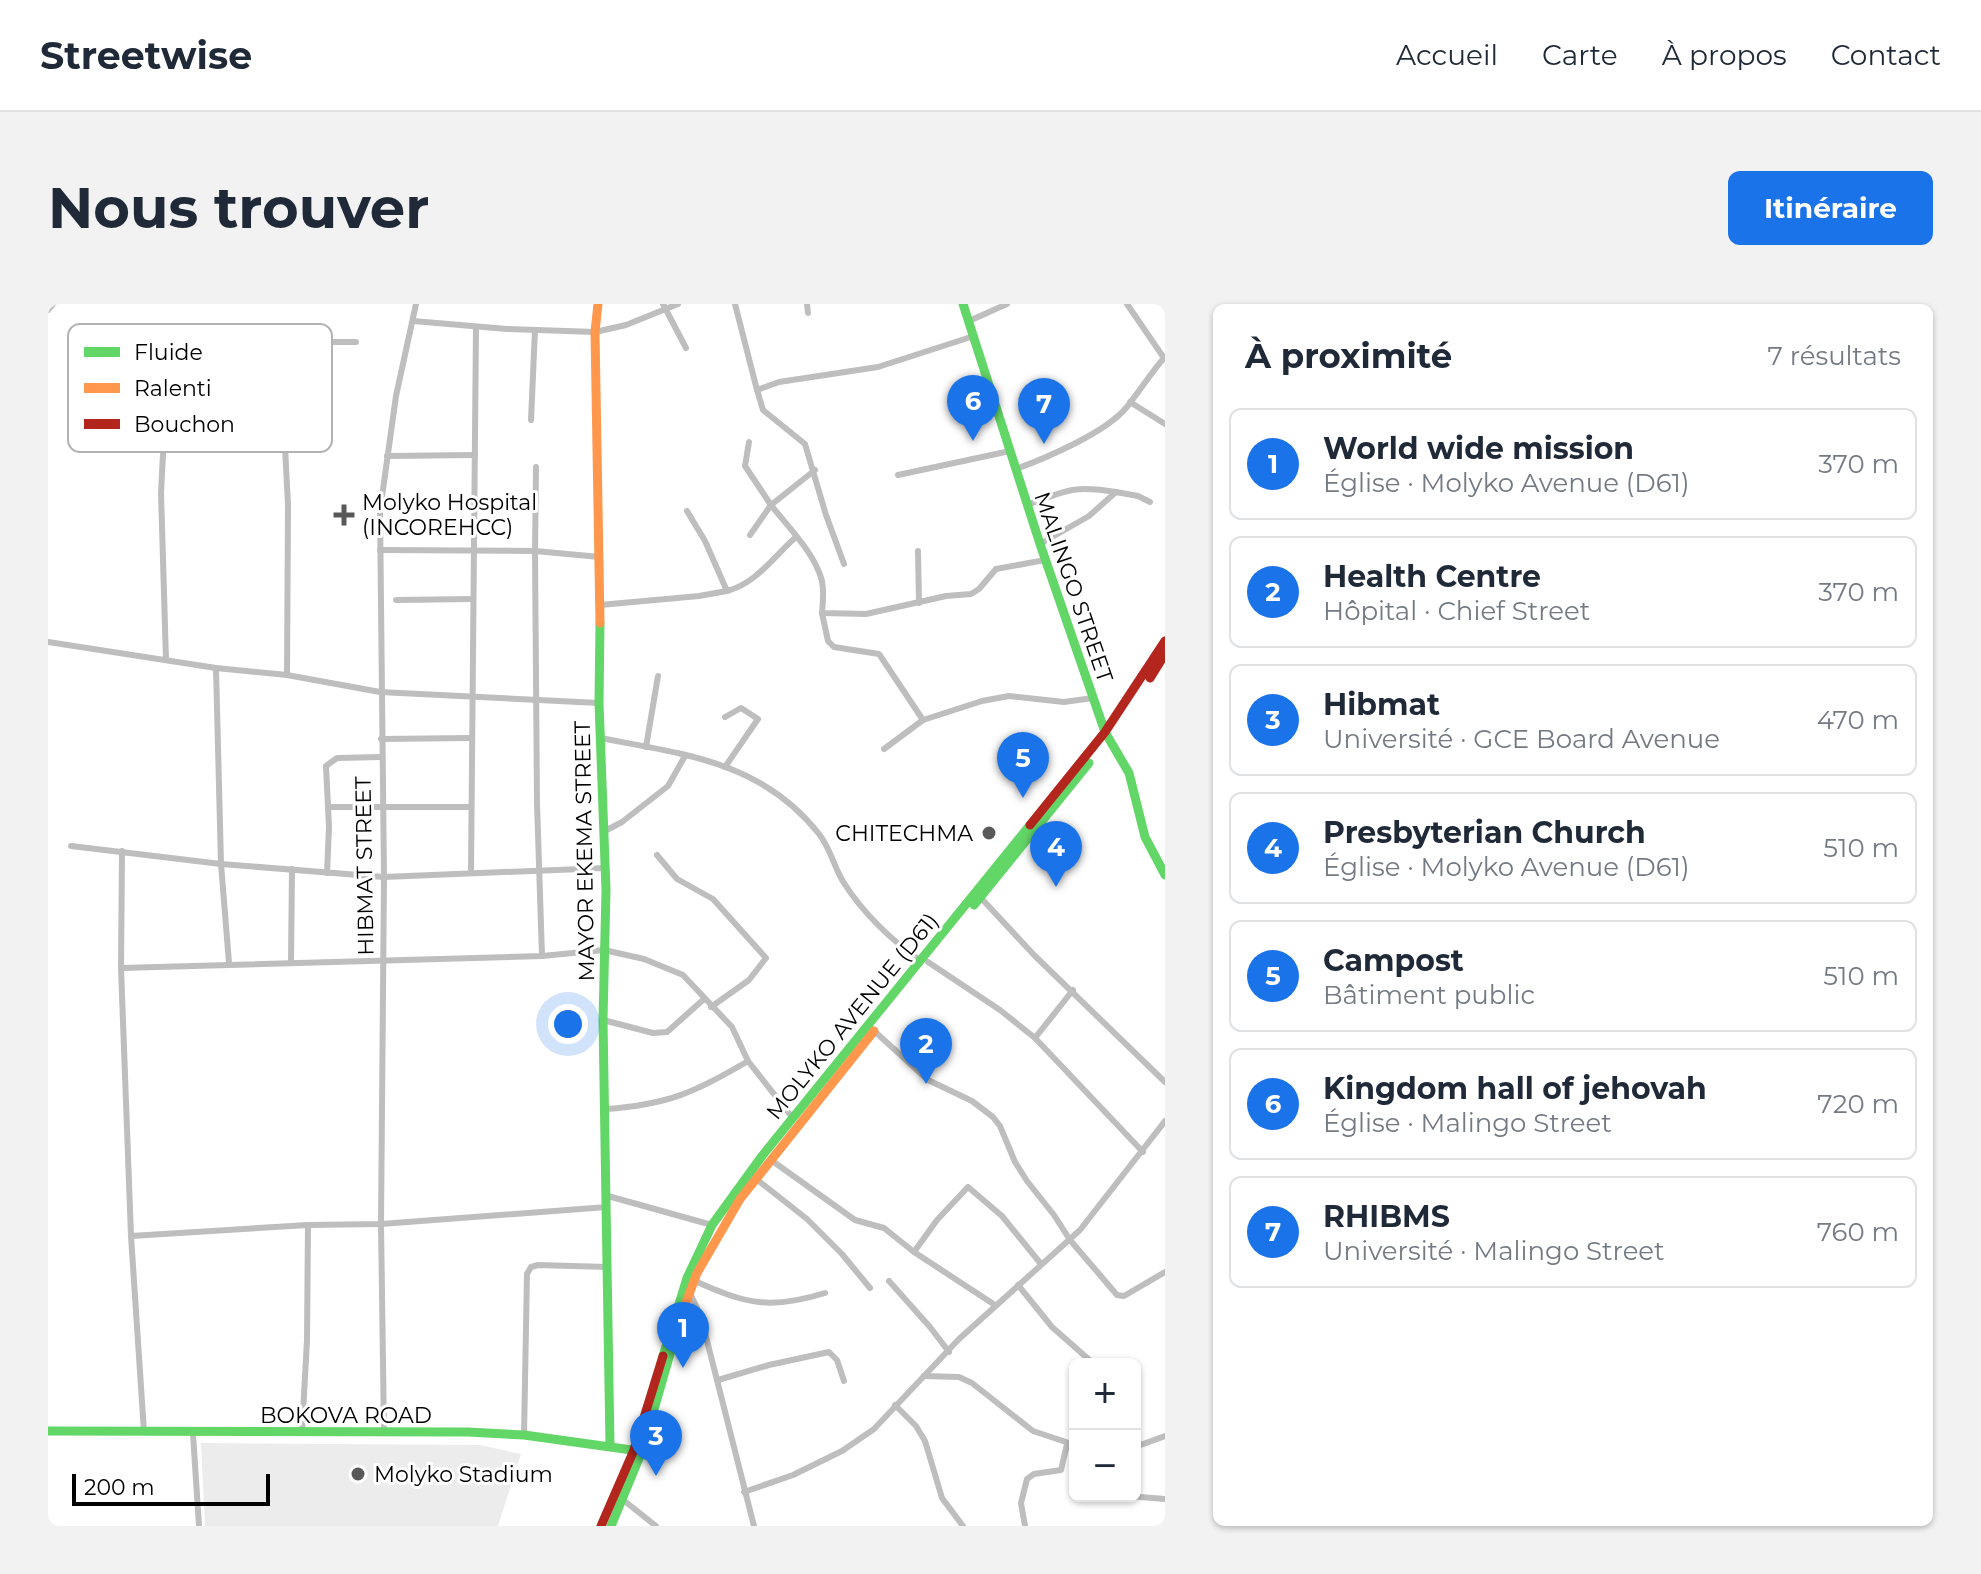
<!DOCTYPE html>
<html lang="fr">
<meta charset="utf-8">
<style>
body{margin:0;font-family:Montserrat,sans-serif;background:#f2f2f3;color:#1f2937}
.controls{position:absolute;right:24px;bottom:24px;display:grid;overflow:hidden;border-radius:12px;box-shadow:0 2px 6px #0004}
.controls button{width:72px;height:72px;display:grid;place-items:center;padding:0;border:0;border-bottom:2px solid #e0e1e3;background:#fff;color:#1f2937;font:40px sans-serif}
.scale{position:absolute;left:24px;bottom:20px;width:198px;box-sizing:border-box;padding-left:8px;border:4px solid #000;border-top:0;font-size:22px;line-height:28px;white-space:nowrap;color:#000;-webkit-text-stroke:6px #fff;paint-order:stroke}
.you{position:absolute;left:520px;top:720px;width:28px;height:28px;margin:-20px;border:6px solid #fff;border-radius:50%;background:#1a73e8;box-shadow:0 0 0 12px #1a73e833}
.badge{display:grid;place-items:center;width:52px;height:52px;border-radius:50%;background:#1a73e8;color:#fff;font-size:26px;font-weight:700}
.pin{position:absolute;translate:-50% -66px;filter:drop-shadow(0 2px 4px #0008)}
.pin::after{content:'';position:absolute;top:42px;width:28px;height:24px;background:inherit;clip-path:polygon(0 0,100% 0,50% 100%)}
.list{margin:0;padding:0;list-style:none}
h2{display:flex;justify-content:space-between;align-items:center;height:104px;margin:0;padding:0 32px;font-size:34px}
h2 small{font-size:26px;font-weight:400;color:#747a83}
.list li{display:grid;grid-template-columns:52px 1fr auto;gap:24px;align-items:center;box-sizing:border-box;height:112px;margin:0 16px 16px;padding:0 16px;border:2px solid #e0e1e3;border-radius:12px}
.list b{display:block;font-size:30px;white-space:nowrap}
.list p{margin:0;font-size:26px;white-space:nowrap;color:#747a83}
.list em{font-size:26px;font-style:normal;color:#747a83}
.map{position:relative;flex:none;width:1117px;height:1222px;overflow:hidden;border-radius:12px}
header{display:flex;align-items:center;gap:48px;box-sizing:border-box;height:112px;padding:0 40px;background:#fff;border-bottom:2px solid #e0e1e3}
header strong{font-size:38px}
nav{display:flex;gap:44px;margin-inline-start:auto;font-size:28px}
.intro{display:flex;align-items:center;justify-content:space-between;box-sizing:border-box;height:192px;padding:0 48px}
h1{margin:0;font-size:56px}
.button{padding:20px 36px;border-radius:12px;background:#1a73e8;color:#fff;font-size:28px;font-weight:700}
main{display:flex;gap:48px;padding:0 48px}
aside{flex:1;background:#fff;border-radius:12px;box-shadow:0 2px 6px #0004}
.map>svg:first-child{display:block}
.green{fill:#ececec}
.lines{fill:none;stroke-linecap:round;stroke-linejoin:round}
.street{stroke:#bebebe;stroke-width:6}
.fast{stroke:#63d668;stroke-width:9}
.slow{stroke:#ff974d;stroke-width:9}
.jam{stroke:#b3261e;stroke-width:9}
.poi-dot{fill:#595959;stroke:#fff;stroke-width:3}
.labels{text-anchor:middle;stroke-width:6;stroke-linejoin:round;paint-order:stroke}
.poi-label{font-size:22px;fill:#000;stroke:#fff;text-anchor:start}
.street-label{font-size:22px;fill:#000;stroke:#fff}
.key{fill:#fff;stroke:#b2b2b2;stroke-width:2}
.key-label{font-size:22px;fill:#000}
</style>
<header>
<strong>Streetwise</strong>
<nav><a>Accueil</a><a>Carte</a><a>À propos</a><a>Contact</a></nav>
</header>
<div class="intro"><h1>Nous trouver</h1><a class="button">Itinéraire</a></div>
<main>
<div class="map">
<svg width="1117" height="1222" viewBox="0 0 1117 1222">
<rect width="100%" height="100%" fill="#fff"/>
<polygon class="green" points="153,1139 432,1141 473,1150 450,1222 157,1222"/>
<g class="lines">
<g class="street">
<polyline points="615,0 638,44"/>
<polyline points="687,0 709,86"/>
<polyline points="759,0 760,9"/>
<polyline points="0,6 5,0"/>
<polyline points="365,17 459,25 547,28 578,21 630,0"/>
<polyline points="921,17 959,0"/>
<polyline points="1082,98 1117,120"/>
<polyline points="483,116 487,26"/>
<polyline points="116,131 113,189 118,356"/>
<polyline points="701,138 697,162 723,201 702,231"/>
<polyline points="339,152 427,151"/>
<path d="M 968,165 C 998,154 1057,129 1078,104 C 1091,88 1102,70 1116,54 L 1079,0"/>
<path d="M 767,166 L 723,201 C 740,223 767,249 774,277 C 776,287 775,299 774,309 L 818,310 L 898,292 L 923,290 L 931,285 L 948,265 L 997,256"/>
<polyline points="850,171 962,147"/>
<path d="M 979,201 C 1019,186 1026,181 1068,188"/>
<path d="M 639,207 L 657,237 L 679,287 C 709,279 725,253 748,233"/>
<polyline points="992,240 1041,212 1068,188 1090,192 1102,198"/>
<polyline points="332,246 487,247 488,163"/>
<polyline points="870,247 871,299"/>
<polyline points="796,260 778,211 757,140 715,106 709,86 731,78 830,63 926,32"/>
<polyline points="348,296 425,295"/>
<polyline points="552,301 651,292 679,287"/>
<polyline points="774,309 780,337 786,343 831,350 875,416"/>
<polyline points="0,338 168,364 239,371 332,388 551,399"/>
<polyline points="168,364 173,560 181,659"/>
<polyline points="239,371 240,201 232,46 237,38 308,38"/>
<polyline points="677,413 693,404 710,415 677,463"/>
<path d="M 552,434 C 636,450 715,458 771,530 C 783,545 786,564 796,579 C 815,609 844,637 873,657"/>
<polyline points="333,435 423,434"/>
<polyline points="598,443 610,372"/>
<polyline points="836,445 875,416 934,397 961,392 1016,398 1045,394"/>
<polyline points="280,503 423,503"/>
<polyline points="555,528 574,518 620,482 637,452"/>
<polyline points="23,542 173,560 336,573 557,564"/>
<polyline points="74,547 73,664 494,652 556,646 596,655 635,671 684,723 700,757 744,813"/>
<polyline points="609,551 629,575 665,595 718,654 701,676 663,703"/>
<polyline points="423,568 428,23"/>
<polyline points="279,569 281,523 278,462 289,454 333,453"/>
<polyline points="933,594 987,652 1117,778"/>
<polyline points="494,652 489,499 487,247 552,253"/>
<polyline points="880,658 952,706 987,734"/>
<polyline points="243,659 244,565"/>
<polyline points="73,664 83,932 260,921 333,920 559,903"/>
<polyline points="1025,686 987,734 1095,848"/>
<polyline points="555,716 605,729 619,728 656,695"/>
<polyline points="824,725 880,776 924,797 945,813 952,822 967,858 979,877 1006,911 1022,936 1069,991 1076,992 1117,968"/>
<path d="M 558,805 C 619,801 648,788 700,757"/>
<polyline points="723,856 807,916 836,924 866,948 889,916 920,883 954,912 993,960"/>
<polyline points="707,874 759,915 794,950 822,984"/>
<polyline points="560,892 664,921"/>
<polyline points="83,932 96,1128"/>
<polyline points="866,948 947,1001"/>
<path d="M 647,977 C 698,1000 722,1006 777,989"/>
<polyline points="841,977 882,1023 901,1048"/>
<polyline points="970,981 1004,1023 1046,1060"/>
<polyline points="642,989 653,1013 706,1222"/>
<polyline points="876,1072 911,1073 924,1079 985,1127 1027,1141"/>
<polyline points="670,1076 721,1061 781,1048 789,1056 796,1077"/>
<polyline points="847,1101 868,1122 877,1137 894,1194 915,1222"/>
<polyline points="254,1128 259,1036 260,921"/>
<polyline points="336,1128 333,920 336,573 332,207 348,92 368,0"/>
<polyline points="145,1130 151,1222"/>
<polyline points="476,1131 479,970 483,963 490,961 560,963"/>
<polyline points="1087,1143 1117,1132"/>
<polyline points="696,1188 745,1171 794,1147 826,1125 911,1035 1032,926 1117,817"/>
<polyline points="1080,1192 1117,1195"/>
<polyline points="574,1195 608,1222"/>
<polyline points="977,1222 973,1199 979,1175 986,1170 1013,1166 1019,1140"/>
</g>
<g class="fast">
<polyline points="915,0 992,240 1057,428 1081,469 1097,533 1117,571"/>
<polyline points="552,319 551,399 558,586 555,716 562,1142"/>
<polyline points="926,601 1041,459"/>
<polyline points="615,1052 639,974 664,921 714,852 982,521"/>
<polyline points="0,1127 420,1128 476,1131 591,1147"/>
<polyline points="563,1222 594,1147 628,1029"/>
</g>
<g class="slow">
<polyline points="550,0 547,28 552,319"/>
<polyline points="634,1009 649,969 692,895 826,727"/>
</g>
<g class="jam">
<polyline points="1102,374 1117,350"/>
<polyline points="982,521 1057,428 1117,337"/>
<polyline points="553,1222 586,1146 615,1052"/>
</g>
</g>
<g class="poi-dot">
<path d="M292 199h8v8h8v8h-8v8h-8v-8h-8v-8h8z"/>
<circle cx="941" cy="529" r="8"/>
<circle cx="310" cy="1170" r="8"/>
</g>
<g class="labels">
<g class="poi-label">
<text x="314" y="206">Molyko Hospital<tspan x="314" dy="25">(INCOREHCC)</tspan></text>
<text x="925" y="537" text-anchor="end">CHITECHMA</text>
<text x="326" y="1178">Molyko Stadium</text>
</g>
<g class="street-label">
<text transform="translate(1026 283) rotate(71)" y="8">MALINGO STREET</text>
<text transform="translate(536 547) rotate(-91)" y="8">MAYOR EKEMA STREET</text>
<text transform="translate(316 562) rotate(-91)" y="8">HIBMAT STREET</text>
<text transform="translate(804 712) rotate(-51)" y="8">MOLYKO AVENUE (D61)</text>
<text x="298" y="1119">BOKOVA ROAD</text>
</g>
</g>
<rect x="20" y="20" width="264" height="128" rx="12" class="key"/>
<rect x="36" y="43" width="36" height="10" fill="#63d668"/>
<rect x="36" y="79" width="36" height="10" fill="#ff974d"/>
<rect x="36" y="115" width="36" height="10" fill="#b3261e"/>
<g class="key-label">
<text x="86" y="56">Fluide</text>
<text x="86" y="92">Ralenti</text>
<text x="86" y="128">Bouchon</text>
</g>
</svg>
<div class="controls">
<button>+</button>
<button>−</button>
</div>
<div class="scale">200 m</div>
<div class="you"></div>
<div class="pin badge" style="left:635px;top:1064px">1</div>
<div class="pin badge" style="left:878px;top:780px">2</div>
<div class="pin badge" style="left:608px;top:1172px">3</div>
<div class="pin badge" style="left:1008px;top:583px">4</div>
<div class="pin badge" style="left:975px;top:494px">5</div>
<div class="pin badge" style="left:925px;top:137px">6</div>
<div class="pin badge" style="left:996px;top:140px">7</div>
</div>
<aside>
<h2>À proximité<small>7 résultats</small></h2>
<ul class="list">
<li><span class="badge">1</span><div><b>World wide mission</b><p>Église · Molyko Avenue (D61)</p></div><em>370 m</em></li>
<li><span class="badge">2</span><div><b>Health Centre</b><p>Hôpital · Chief Street</p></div><em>370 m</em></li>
<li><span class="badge">3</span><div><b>Hibmat</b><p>Université · GCE Board Avenue</p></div><em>470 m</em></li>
<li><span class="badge">4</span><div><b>Presbyterian Church</b><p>Église · Molyko Avenue (D61)</p></div><em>510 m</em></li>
<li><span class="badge">5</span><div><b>Campost</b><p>Bâtiment public</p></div><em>510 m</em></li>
<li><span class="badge">6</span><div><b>Kingdom hall of jehovah</b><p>Église · Malingo Street</p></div><em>720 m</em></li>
<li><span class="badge">7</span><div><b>RHIBMS</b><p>Université · Malingo Street</p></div><em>760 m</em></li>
</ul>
</aside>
</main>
